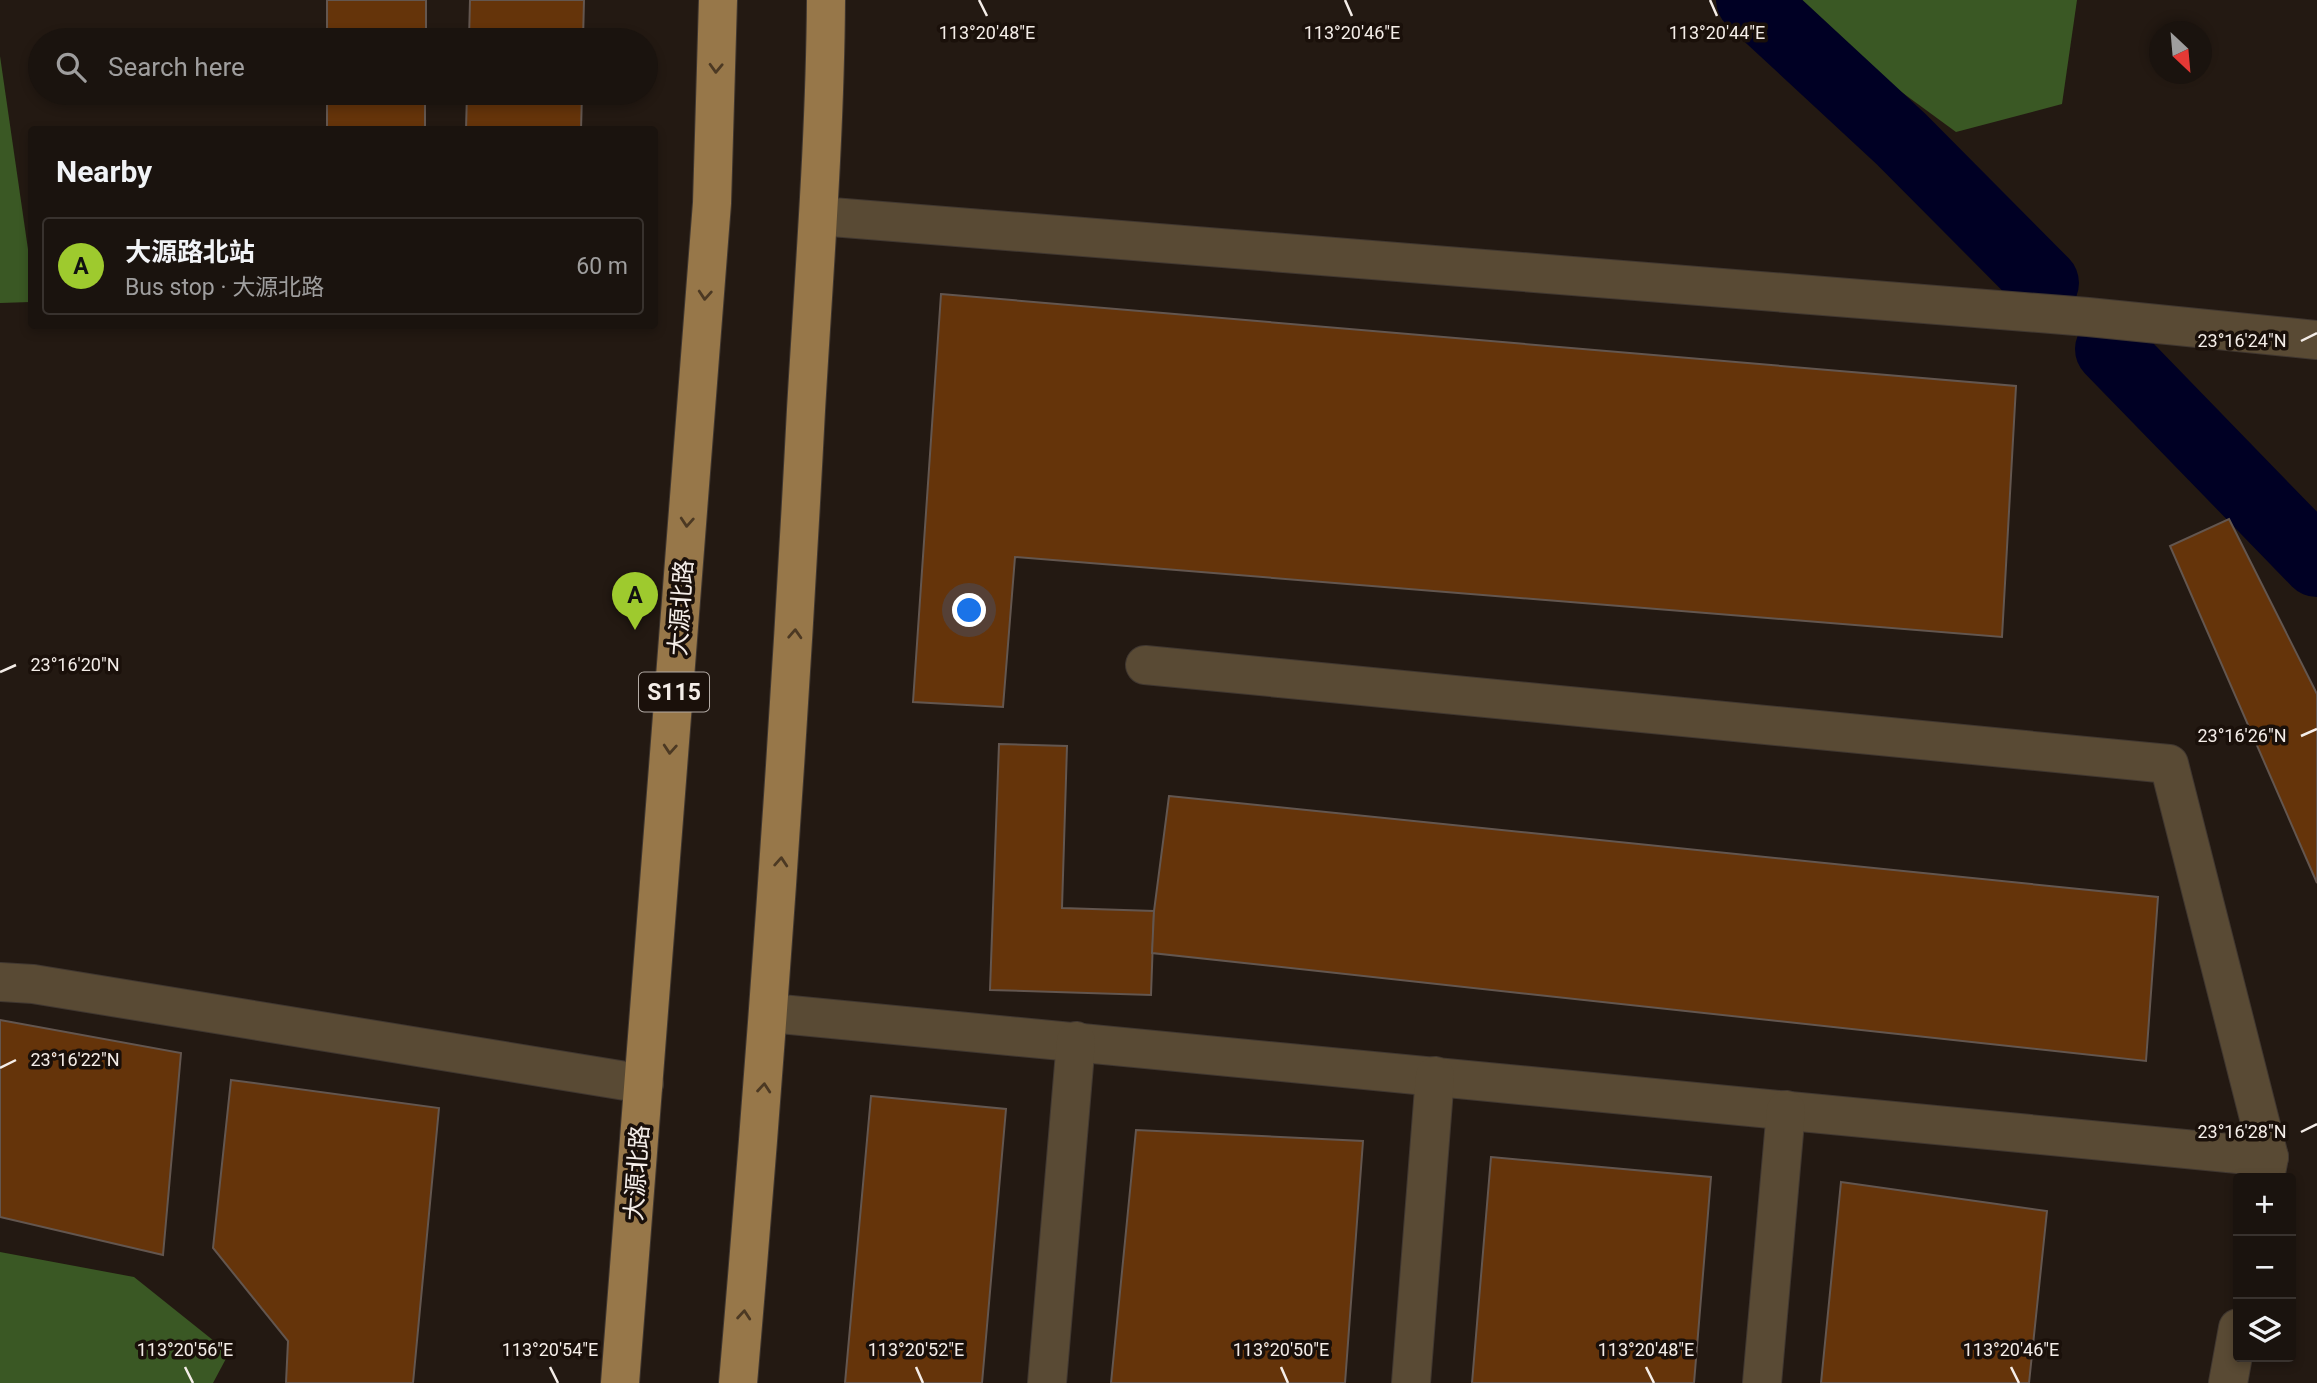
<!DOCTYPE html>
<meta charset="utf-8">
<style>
body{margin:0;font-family:Roboto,"Noto Sans SC",sans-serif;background:#27201c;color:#f1f3f6}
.controls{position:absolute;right:21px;bottom:21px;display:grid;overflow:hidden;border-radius:7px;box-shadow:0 4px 10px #0003}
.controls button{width:63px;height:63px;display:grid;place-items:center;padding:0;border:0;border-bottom:2px solid #38322e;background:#1a130e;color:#f1f3f6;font:35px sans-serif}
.compass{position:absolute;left:2149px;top:21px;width:63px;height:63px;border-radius:50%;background:#1a130e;box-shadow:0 4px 10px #0003;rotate:154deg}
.you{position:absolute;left:970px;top:611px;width:24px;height:24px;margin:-18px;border:5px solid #fff;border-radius:50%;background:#1a73e8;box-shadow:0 0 0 10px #1a73e833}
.badge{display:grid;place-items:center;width:46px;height:46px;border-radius:50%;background:#9eca2e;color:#111;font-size:23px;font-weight:700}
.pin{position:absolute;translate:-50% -58px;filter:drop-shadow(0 2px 4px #0008)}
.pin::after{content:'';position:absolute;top:37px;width:24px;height:21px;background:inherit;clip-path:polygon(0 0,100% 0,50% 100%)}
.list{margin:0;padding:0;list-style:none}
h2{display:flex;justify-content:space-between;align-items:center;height:91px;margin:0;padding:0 28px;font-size:30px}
h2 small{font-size:23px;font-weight:400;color:#9f9e9e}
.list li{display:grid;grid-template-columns:46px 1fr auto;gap:21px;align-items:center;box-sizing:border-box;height:98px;margin:0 14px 14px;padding:0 14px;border:2px solid #38322e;border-radius:7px}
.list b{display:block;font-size:26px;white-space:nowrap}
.list p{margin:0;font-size:23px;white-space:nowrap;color:#9f9e9e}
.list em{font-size:23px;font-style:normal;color:#9f9e9e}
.icon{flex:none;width:38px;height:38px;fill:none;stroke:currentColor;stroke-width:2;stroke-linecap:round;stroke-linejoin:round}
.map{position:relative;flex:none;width:2317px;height:1383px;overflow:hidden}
.search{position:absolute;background:#1a130e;box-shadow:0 4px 10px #0003;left:28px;top:28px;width:630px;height:77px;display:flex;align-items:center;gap:18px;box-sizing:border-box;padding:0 24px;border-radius:38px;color:#9f9e9e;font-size:26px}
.panel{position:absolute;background:#1a130e;box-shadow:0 4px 10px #0003;left:28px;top:126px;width:630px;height:203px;border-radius:7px}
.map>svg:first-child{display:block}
.forest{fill:#3a5824}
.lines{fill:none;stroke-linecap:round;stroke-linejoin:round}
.river{stroke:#000024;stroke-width:70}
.building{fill:#65340a;stroke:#63564f;stroke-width:2}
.minor-casing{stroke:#403730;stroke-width:40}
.major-casing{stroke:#403730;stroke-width:40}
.minor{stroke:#594a34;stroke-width:38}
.major{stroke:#977749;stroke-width:38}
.oneway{stroke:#4c3923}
.ticks{fill:none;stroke:#f4ede8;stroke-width:2.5}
.labels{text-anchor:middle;stroke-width:7;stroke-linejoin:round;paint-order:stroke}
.shield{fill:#1a100a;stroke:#b3aba5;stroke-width:2}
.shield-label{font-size:23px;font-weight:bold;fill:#f4ede8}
.street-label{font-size:24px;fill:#f4ede8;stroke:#1a100a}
.ticks-label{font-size:18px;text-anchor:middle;fill:#f4ede8;stroke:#1a100a;stroke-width:7;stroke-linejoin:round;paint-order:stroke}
</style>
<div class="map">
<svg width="2317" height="1383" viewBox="0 0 2317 1383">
<rect width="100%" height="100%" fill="#231912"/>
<g class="forest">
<polygon points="1776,0 2077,0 2062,104 1956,132"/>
<polygon points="0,56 31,270 31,302 0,303"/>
<polygon points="0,1252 134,1277 229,1353 213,1383 0,1383"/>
</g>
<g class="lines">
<g class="river">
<polyline points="1751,0 1901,139 2044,283"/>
<polyline points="2110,349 2317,562"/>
</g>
</g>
<g class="building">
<rect x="327" y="0" width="99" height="40"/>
<polygon points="470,0 584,0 583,40 469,40"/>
<rect x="327" y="93" width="98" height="37"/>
<polygon points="467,93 582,93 581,130 466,130"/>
<polygon points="941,294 2016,386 2002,637 1015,557 1003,707 913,702"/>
<polygon points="2229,519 2317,694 2317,883 2170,546"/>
<polygon points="999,744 1067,746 1062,908 1154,911 1151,995 990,990"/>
<polygon points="1169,796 2158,897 2146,1061 1152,953 1154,911"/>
<polygon points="0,1020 181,1053 163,1255 0,1217"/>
<polygon points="231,1080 439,1108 413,1383 286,1383 288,1341 213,1248"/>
<polygon points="871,1096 1006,1109 982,1383 845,1383"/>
<polygon points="1136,1130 1363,1141 1345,1383 1111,1383"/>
<polygon points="1491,1157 1711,1177 1694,1383 1472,1383"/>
<polygon points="1841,1182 2047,1211 2029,1383 1821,1383"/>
</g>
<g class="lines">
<defs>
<g id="minor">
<polyline points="819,216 2088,317 2317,340"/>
<polyline points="1145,665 2169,764 2269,1157 2265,1178"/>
<polyline points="0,982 33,984 644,1084"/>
<polyline points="770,1013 2269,1157"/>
<polyline points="1047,1383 1076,1041"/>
<polyline points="1411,1383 1435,1076"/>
<polyline points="1762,1383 1786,1110"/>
<polyline points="2228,1383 2238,1328"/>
</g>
<g id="major">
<polyline points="620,1383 712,203 718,0"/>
<path d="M 738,1383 C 766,1059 789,735 806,410 C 814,273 825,137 826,0"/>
</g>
</defs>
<use href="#minor" class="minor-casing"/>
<use href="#major" class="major-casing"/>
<use href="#minor" class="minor"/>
<use href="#major" class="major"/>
</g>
<defs><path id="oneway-chevron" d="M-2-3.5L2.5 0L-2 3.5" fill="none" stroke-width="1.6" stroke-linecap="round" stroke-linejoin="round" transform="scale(1.75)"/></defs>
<g class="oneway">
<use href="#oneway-chevron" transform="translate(716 68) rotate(92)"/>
<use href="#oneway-chevron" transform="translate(705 295) rotate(94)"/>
<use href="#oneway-chevron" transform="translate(687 522) rotate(94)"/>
<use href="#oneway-chevron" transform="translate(795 634) rotate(-87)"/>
<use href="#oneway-chevron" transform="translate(670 749) rotate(94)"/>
<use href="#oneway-chevron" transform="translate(781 862) rotate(-86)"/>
<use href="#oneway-chevron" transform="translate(764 1088) rotate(-85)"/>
<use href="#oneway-chevron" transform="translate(744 1315) rotate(-85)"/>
</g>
<path class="ticks" d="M 979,0 L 987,16M 1345,0 L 1352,16M 1710,0 L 1717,16M 2301,341 L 2317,333M 0,672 L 16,665M 2301,736 L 2317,729M 0,1068 L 16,1060M 2301,1132 L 2317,1124M 185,1367 L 193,1383M 550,1367 L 558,1383M 916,1367 L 923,1383M 1281,1367 L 1288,1383M 1646,1367 L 1654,1383M 2011,1367 L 2019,1383"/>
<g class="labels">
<rect class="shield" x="639" y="672.5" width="70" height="39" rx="5"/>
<g class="shield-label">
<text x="674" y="700">S115</text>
</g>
<g class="street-label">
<text transform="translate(681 608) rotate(-86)" y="8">大源北路</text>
<text transform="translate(637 1173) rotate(-86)" y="8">大源北路</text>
</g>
</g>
<g class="ticks-label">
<text x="987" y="39">113°20'48"E</text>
<text x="1352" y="39">113°20'46"E</text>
<text x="1717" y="39">113°20'44"E</text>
<text x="2242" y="347">23°16'24"N</text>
<text x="75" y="671">23°16'20"N</text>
<text x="2242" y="742">23°16'26"N</text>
<text x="75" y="1066">23°16'22"N</text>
<text x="2242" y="1138">23°16'28"N</text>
<text x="185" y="1356">113°20'56"E</text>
<text x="550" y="1356">113°20'54"E</text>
<text x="916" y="1356">113°20'52"E</text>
<text x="1281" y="1356">113°20'50"E</text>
<text x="1646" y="1356">113°20'48"E</text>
<text x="2011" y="1356">113°20'46"E</text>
</g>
</svg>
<div class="controls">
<button>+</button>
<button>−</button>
<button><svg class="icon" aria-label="layers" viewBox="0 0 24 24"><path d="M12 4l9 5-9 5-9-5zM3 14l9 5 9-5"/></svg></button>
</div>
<svg class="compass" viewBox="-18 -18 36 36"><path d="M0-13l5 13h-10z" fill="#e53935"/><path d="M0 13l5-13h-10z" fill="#9f9e9e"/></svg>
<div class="you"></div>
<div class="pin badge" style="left:635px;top:630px">A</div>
<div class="search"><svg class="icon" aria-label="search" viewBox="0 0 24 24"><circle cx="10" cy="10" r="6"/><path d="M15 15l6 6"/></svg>Search here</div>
<section class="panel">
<h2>Nearby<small></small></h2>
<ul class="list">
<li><span class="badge">A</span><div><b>大源路北站</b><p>Bus stop · 大源北路</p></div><em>60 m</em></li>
</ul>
</section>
</div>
